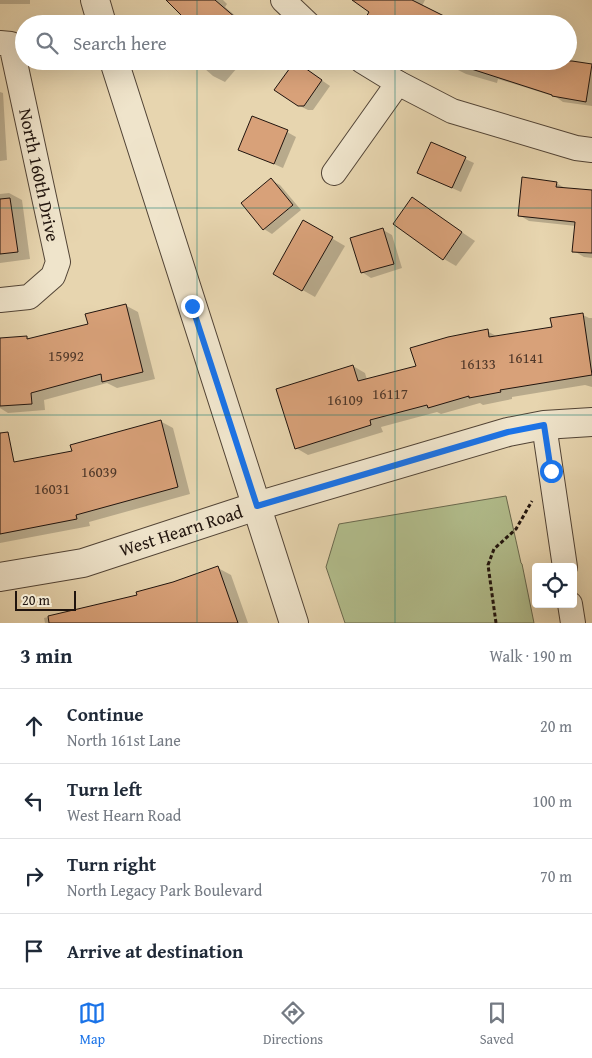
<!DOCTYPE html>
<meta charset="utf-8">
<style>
body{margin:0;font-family:"Gentium Book Plus",serif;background:#f2f2f3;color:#1f2937}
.controls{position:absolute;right:15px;bottom:15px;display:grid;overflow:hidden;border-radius:5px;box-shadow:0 5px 20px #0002}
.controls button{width:45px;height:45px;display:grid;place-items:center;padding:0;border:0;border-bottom:1px solid #e0e1e3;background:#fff;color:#1f2937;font:25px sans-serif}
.scale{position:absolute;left:15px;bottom:12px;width:61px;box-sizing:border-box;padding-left:5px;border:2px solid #20140e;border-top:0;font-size:14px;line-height:18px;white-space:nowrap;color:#20140e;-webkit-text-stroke:4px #efe4cb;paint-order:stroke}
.stop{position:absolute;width:15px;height:15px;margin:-11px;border:4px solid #1a73e8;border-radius:50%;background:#fff}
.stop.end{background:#1a73e8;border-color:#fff;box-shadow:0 1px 5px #0008}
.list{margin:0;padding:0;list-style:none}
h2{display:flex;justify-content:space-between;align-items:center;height:65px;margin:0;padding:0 20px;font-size:21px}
h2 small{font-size:16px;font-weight:400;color:#747a83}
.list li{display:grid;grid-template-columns:32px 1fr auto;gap:15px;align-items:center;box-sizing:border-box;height:75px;padding:0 20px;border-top:1px solid #e0e1e3}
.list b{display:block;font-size:19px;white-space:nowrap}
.list p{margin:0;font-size:16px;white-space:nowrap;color:#747a83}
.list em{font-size:16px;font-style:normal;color:#747a83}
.icon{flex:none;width:28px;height:28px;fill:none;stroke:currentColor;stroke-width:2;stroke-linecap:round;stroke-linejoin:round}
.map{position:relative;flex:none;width:592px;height:623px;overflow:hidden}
.search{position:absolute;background:#fff;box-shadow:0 5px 20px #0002;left:15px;right:15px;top:15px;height:55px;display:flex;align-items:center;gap:12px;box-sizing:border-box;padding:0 18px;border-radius:28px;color:#747a83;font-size:19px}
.sheet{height:365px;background:#fff}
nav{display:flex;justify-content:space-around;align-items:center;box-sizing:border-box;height:70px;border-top:1px solid #e0e1e3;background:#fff;font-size:14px;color:#747a83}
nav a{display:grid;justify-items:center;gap:2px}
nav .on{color:#1a73e8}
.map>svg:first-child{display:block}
.green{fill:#b2be8d;stroke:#69694e}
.shadow{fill:#0003}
.building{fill:#d8a179;stroke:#20140e}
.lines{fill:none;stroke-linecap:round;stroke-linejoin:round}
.minor-casing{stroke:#524436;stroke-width:26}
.tertiary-casing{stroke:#524436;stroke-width:30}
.path{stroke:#20140e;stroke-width:3;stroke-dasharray:4 2.5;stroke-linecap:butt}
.minor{stroke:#efe4cb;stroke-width:24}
.tertiary{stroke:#efe4cb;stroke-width:28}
.route{stroke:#1a73e8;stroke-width:6}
.grid{fill:none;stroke:#0f766e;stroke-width:1;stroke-opacity:0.55}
.labels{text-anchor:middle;stroke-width:4.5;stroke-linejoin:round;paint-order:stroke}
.number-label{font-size:15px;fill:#4e3729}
.street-label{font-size:18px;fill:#20140e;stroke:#efe4cb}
</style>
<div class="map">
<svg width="592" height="623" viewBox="0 0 592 623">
<rect width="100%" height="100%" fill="#e7d5af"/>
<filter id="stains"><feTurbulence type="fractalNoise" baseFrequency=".004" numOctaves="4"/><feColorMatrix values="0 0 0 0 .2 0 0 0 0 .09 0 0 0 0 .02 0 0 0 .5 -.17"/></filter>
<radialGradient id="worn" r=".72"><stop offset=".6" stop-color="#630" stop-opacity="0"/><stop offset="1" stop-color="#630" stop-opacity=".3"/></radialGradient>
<polygon class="green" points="506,496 521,563 522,564 534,623 345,623 326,567 339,524"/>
<g class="shadow">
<rect x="0" y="0" width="30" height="4"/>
<polygon points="167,0 223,0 227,4 225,7 245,24 192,24"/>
<polygon points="354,0 425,0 422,6 370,12"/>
<polygon points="470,19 487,24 469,24"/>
<polygon points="196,61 243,61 225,82 213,76"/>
<polygon points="458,61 563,61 592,65 592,106 563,102 556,97 498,79 497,83 466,74 456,69"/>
<polygon points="304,68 330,86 313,110 308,110 298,105"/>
<polygon points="0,92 3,93 7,160 0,161"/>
<polygon points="287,132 296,137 283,168 239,149"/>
<polygon points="431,143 474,163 461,192 418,173"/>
<polygon points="271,180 280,185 301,210 272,234 264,229"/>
<polygon points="556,183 567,189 592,191 592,258 584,257 574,251 576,226 529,221 519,215"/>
<polygon points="9,193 22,200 30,259 0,263 0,194"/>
<polygon points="412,199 475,241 456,266 444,259"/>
<polygon points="304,222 345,246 315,297 274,274"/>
<polygon points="383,230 392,235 402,268 371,278 362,272"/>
<polygon points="125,305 138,312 155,379 117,388 107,383 44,400 45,410 8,413 0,408 0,339 27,337 31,340 89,324"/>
<polygon points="583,315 589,318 592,318 592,387 585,385 512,397 512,399 483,405 480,403 441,414 437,412 381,427 383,432 308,455 296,448 353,366 365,373 367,380 417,367 487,331 498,337 553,328"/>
<polygon points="160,421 173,428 190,494 89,522 90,526 0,543 0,465 73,452"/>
<polygon points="218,568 231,575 248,623 45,623 44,618 138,596"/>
</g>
<g class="building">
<polygon points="166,0 215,0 243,24 190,24"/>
<polygon points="352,0 412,0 460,24 380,24 366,17 369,12"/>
<polygon points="295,61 322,80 304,106 298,106 274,90"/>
<polygon points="459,61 572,61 592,64 586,102 552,96 552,95 459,65"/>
<polygon points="252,116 288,130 274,164 238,150"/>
<polygon points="431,142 466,157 452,188 417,173"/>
<polygon points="522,177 557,182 556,187 592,190 592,253 572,252 575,222 518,216"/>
<polygon points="271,178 293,205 263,230 241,203"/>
<polygon points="412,197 462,232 443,260 393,224"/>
<polygon points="10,198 18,252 0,254 0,199"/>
<polygon points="303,220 333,237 302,291 273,274"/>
<polygon points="383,228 394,264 361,273 350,238"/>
<polygon points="126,304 143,372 102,382 101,374 31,393 32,404 0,406 0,338 27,336 27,339 88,324 85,314"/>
<polygon points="583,313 592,375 500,390 501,392 469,398 469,396 428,408 427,405 370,420 371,425 295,449 276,389 353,365 358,381 416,366 410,348 448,337 488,329 489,337 552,327 550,318"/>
<polygon points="161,420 178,487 76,515 77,519 0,534 0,433 8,432 14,462 72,451 70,445"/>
<polygon points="218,566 238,623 49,623 48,616 137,595 136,592 173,582"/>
</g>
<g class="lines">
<defs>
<g id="minor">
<polyline points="283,0 308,24"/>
<polyline points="0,43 11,44 58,262 53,276 29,297 0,300"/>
<polyline points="362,61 398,83 452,111 576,148 592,150"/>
<polyline points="334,173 398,83"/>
<polyline points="544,425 565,567"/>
<polyline points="570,604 573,623"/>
</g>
<g id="tertiary">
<polyline points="95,0 102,24"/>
<polyline points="114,61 294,623"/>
<polyline points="0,577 83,563 257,506 508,432 544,425 592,422"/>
</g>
</defs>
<use href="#minor" class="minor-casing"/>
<use href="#tertiary" class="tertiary-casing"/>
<polyline class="path" points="496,623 488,565 494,549 516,529 532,501"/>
<use href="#minor" class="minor"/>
<use href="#tertiary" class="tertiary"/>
</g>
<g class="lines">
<polyline class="route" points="192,306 257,506 508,432 544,425 551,471"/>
</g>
<path class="grid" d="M 197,0 L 197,24M 395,0 L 395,24M 197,61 L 197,623M 395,61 L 395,623M 0,208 L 592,208M 0,415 L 592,415"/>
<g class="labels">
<g class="number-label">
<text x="66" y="361">15992</text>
<text x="526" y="363">16141</text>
<text x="478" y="369">16133</text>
<text x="390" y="399">16117</text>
<text x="345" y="405">16109</text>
<text x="99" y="477">16039</text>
<text x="52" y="494">16031</text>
</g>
<g class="street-label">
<text transform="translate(39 175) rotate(78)" y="6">North 160th Drive</text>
<text transform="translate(181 531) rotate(-18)" y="6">West Hearn Road</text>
</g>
</g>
<rect width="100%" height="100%" filter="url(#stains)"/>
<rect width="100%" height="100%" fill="url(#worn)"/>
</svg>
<div class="controls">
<button><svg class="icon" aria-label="locate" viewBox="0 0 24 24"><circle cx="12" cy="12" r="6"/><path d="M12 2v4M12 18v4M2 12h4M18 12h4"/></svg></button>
</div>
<div class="scale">20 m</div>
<div class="stop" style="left:551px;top:471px"></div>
<div class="stop end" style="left:192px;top:306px"></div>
<div class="search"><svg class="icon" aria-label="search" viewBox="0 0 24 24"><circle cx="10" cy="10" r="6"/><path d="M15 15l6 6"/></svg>Search here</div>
</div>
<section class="sheet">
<h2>3 min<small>Walk · 190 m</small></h2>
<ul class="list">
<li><svg class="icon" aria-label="ahead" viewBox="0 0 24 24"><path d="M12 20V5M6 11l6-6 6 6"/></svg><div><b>Continue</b><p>North 161st Lane</p></div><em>20 m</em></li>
<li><svg class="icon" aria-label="left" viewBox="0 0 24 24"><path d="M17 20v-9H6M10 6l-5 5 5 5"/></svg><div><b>Turn left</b><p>West Hearn Road</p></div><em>100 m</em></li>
<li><svg class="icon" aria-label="right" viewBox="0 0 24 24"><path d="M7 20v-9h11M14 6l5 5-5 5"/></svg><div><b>Turn right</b><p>North Legacy Park Boulevard</p></div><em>70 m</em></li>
<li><svg class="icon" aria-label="arrive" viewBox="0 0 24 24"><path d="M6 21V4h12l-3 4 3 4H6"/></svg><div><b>Arrive at destination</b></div></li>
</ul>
</section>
<nav>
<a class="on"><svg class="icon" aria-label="map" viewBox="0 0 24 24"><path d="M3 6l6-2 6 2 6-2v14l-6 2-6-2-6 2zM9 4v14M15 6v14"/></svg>Map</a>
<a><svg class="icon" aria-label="directions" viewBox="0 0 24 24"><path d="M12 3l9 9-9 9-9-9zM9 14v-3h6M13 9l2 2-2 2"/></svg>Directions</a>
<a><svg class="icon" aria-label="saved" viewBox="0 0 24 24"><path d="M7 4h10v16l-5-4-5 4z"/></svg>Saved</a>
</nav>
